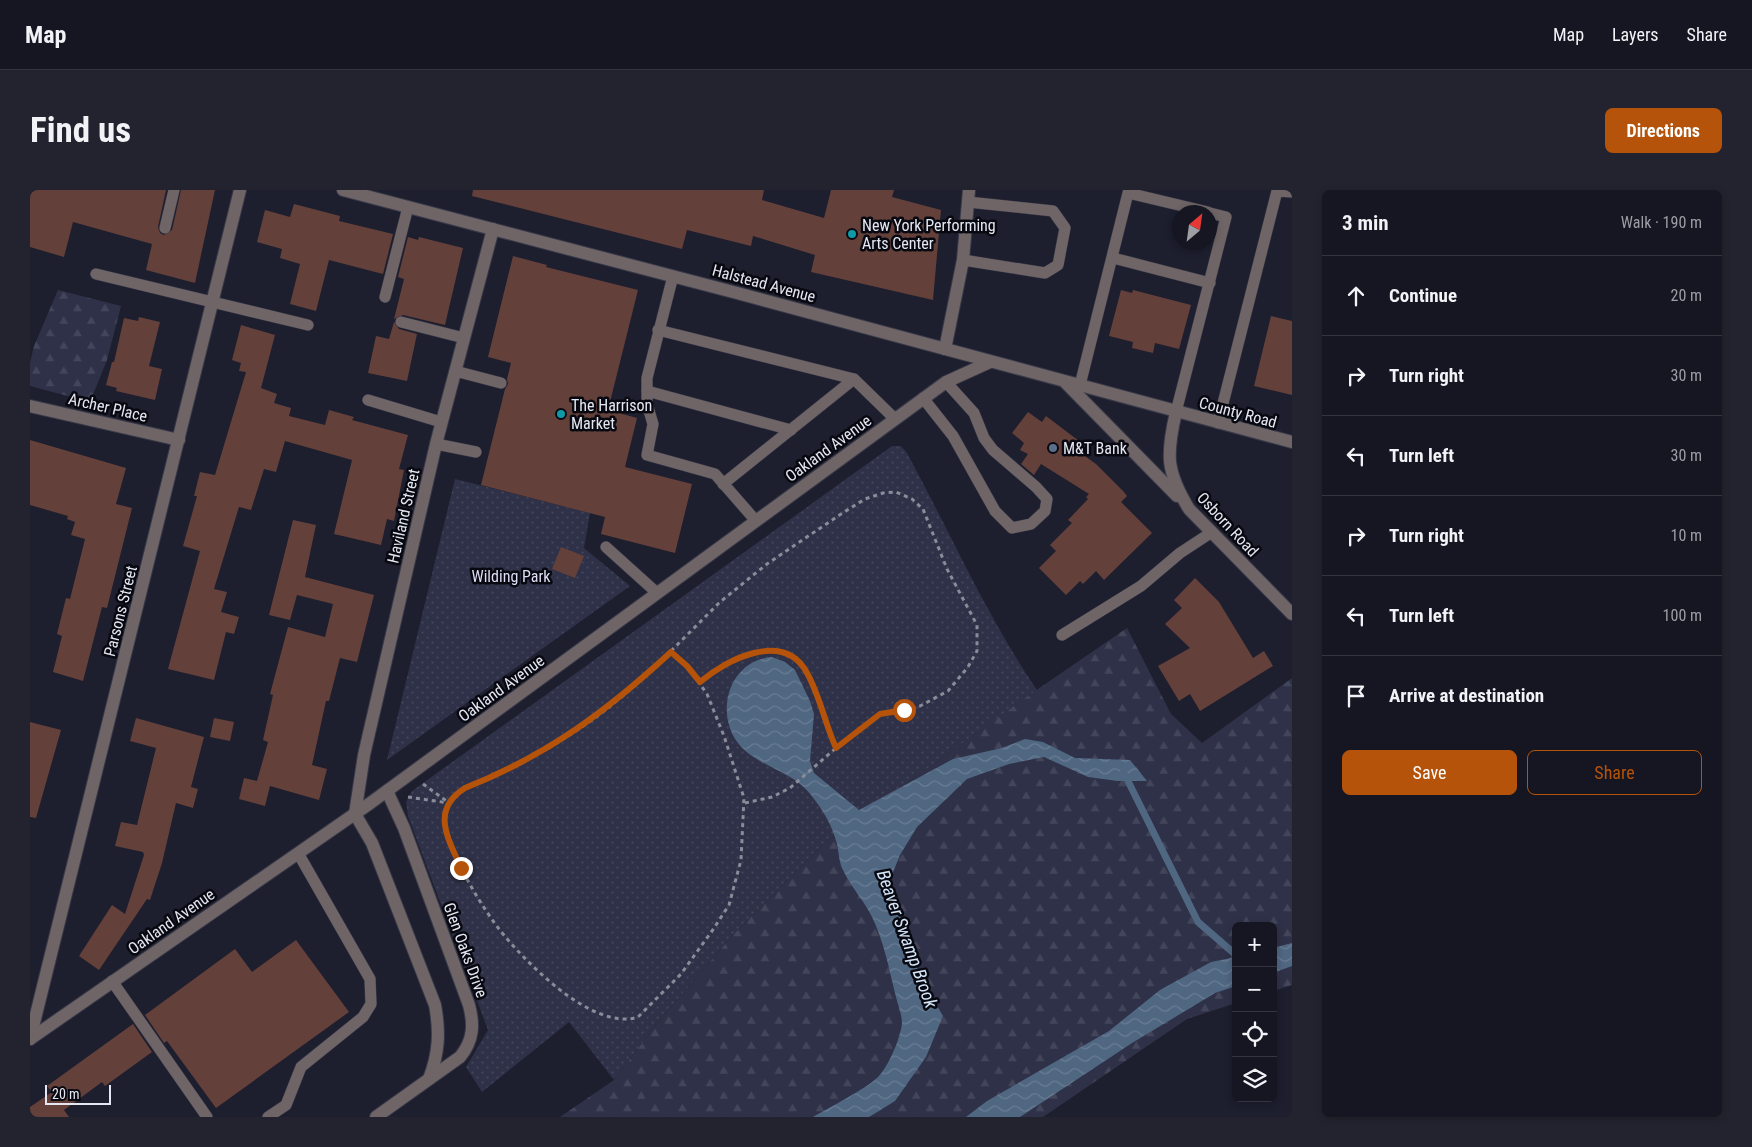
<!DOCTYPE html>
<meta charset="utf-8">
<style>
body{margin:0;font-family:"Roboto Condensed",sans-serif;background:#23232f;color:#f1f3f6}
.controls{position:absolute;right:15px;bottom:15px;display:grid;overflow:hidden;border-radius:8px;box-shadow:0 2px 8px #0003}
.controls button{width:45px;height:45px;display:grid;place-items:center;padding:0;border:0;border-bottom:1px solid #353540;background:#161622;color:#f1f3f6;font:25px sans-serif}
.compass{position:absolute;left:1142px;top:15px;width:45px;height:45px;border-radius:50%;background:#161622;box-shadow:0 2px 8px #0003;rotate:29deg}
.scale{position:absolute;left:15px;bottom:12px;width:66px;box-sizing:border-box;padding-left:5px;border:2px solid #e5e7f2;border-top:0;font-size:14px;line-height:18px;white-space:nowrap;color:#e5e7f2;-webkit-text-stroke:4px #080910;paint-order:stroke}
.stop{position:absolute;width:15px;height:15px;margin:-11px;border:4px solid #b45309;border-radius:50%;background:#fff}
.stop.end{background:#b45309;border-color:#fff;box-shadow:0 1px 5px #0008}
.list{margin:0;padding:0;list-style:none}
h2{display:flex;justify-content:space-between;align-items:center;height:65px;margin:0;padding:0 20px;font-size:21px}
h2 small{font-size:16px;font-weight:400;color:#9e9fa5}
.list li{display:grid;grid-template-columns:32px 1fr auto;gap:15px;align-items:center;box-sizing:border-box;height:80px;padding:0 20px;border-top:1px solid #353540}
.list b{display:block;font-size:19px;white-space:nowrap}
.list em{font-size:16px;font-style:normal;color:#9e9fa5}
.actions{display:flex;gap:10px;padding:15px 20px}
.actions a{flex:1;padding:11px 0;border:1px solid #b45309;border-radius:8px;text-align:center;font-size:18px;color:#b45309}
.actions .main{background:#b45309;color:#fff}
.icon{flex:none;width:28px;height:28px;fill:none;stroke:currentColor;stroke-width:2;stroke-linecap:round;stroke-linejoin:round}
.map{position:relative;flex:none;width:1262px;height:927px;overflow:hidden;border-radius:8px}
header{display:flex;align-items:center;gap:30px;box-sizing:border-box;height:70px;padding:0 25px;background:#161622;border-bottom:1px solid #353540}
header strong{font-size:24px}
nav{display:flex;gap:28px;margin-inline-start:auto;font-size:18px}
.intro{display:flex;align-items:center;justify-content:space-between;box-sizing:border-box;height:120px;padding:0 30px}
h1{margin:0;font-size:35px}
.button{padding:12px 22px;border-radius:8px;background:#b45309;color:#fff;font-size:18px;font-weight:700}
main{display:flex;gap:30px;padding:0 30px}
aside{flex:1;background:#161622;border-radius:8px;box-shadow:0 2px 8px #0003}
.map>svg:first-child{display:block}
.grass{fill:url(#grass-dots)}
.forest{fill:url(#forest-firs)}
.water{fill:url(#water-waves)}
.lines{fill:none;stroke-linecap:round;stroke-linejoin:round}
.stream{stroke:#506782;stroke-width:7}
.building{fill:#64403a}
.service-casing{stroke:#393a49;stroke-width:12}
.minor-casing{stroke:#393a49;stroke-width:14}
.tertiary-casing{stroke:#393a49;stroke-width:14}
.path{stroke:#8a8c99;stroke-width:3;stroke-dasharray:4 4;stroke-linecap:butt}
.service{stroke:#6f6567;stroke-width:11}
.minor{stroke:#6f6567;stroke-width:12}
.tertiary{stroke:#6f6567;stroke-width:12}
.route{stroke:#b45309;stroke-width:6}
.culture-dot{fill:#0f9aa8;stroke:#080910;stroke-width:2}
.service-dot{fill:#5c6f8a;stroke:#080910;stroke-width:2}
.labels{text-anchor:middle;stroke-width:5;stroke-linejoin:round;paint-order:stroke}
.poi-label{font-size:16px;fill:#e5e7f2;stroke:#080910;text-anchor:start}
.street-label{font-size:16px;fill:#e5e7f2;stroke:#080910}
.park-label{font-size:16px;fill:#dbdef6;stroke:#080910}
.water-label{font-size:18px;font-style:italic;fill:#d4e5f9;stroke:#080910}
</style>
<header>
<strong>Map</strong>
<nav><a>Map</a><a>Layers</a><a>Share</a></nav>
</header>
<div class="intro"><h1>Find us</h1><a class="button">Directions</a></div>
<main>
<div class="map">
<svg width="1262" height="927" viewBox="0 0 1262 927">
<defs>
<pattern id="grass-dots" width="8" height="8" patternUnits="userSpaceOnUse" patternTransform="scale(1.25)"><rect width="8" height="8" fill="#2f3148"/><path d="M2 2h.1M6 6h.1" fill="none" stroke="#43455a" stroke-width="1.8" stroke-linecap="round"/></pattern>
<pattern id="forest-firs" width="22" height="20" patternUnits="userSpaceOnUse" patternTransform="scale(1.25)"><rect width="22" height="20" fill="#2f3148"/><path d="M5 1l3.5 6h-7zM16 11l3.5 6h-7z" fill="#43455a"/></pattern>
<pattern id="water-waves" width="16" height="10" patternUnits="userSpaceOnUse" patternTransform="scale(1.25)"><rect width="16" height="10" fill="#506782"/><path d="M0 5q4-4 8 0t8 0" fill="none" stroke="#697d94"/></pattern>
</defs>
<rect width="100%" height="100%" fill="#1d1e2e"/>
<g class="grass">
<path d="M 862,256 L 871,256 L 877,263 C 920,342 956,425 1007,500 L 793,654 L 703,745 L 629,831 L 584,890 L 539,832 L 452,902 L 436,877 L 458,840 L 378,626 L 376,612 L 382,601 Z"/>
<polygon points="425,289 560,323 554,358 600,396 357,570"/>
</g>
<g class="forest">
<polygon points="28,100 91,116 77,170 60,212 0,196 0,173 4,156"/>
<polygon points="1097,438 1141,524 1172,553 1262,488 1262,795 1243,801 1243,736 1206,736 1206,813 1157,829 1013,927 530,927 584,890 629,831 703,745 793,654 1005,501"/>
</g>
<g class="water">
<path d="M 742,467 L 755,472 L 765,480 L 780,511 L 784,524 L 780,571 L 784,583 L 829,620 L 923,569 L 972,558 L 995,549 L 1013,552 L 1045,568 L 1100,570 L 1117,591 L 1088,591 L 1058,587 L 1014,567 L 979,574 L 937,589 L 887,637 L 870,665 L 859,692 L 890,787 L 913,826 L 896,867 L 865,911 L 839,927 L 783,927 C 800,917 834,900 847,888 C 858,878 871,847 872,833 C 872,825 868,815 866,807 C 859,779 854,751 841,725 C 833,709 820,696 813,680 C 809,673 809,663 807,654 C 802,635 793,620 781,605 C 762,580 727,577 708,553 C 684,521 700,470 742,467 Z"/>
<polygon points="1262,753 1262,776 1243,783 1243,758"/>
<polygon points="1206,767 1206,796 1185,803 1102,853 990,927 936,927 957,911 1079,841 1130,800 1181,772"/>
</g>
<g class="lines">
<polyline class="stream" points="1092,584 1095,585 1168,732 1206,765"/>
</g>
<g class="building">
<polygon points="0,0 136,0 128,37 130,43 134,45 142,40 151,0 185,0 165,93 116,80 122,54 43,32 34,67 0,57"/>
<polygon points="443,0 734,0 732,10 794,28 801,0 864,0 862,7 911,20 903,110 781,82 785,65 723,46 721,56 657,40 652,59 442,6"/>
<polygon points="264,14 310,26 309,31 363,44 353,84 299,70 286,121 260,114 270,74 250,68 252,59 227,52 235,20 260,27"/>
<polygon points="378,47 388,50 389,47 433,58 415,135 373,125 364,129 374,89 368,87"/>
<polygon points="483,66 517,75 516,77 608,100 578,220 607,228 595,277 662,294 645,363 571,344 575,327 451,295 475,199 478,194 477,189 481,173 458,167"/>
<polygon points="1091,100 1102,103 1103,100 1161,115 1149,159 1125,153 1123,163 1102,158 1103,152 1079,146"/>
<polygon points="1241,126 1262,131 1262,205 1224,196"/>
<polygon points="109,127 130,132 119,176 132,179 125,210 86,201 87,198 76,195 82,172 84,172 94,128 108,131"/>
<polygon points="364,132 369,139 387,144 377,191 338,183 346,146 359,149"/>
<polygon points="211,135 245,145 231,198 247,204 244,213 261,218 259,226 295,235 299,220 324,227 322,230 378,245 369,279 374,280 364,331 357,329 351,355 304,344 322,270 255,251 246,282 234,279 221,320 209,317 184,399 197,402 191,422 209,427 204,444 196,442 184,490 138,479 170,361 153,356 167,306 164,306 170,282 185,285 216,182 209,181 211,173 202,170"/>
<polygon points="998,222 1012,232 1016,226 1057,257 1052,264 1066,274 1094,302 1097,306 1091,312 1122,343 1074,390 1066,381 1053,394 1050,391 1036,405 1009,378 1026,361 1020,355 1042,333 1038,330 1058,309 1056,307 1059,304 1011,274 1004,285 991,274 998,264 990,260 994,253 982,243"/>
<polygon points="0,250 96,278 86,314 102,318 77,418 72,417 53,491 23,482 32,446 27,444 36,408 40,409 55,349 41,345 45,332 37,329 38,326 0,315"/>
<polygon points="263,330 286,335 275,387 344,405 327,472 310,468 299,511 296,511 282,575 297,579 289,610 240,596 235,616 209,609 214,588 227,591 238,552 233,550 243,505 240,504 258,437 295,447 303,414 267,405 260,430 239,425"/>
<polygon points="531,357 554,366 545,388 522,379"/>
<polygon points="1165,388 1189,412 1223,468 1234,461 1243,476 1170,521 1160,504 1149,511 1128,476 1160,458 1135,434 1152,418 1144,410"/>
<polygon points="106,528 174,547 161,597 168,599 163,618 146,613 132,673 120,710 117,709 69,780 49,766 82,715 95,724 114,665 113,662 85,656 91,632 107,635 126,558 100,551"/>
<polygon points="184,528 204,532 200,551 180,547"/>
<polygon points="0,532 31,540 6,628 0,627"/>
<polygon points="266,750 319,822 186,918 137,851 134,853 115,825 205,759 222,782"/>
<polygon points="103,834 122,862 75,896 72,892 34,920 39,927 0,927 0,917 22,902 17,896"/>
</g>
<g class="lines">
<defs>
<g id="service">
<polyline points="135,38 144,0"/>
<polyline points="1083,68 1180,93"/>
<polyline points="933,70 1015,83 1028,75 1035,38 1023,21 938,12"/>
<polyline points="66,84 278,135"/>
<polyline points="643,86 617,188 617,214 623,234 617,265 685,284 726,331"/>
<polyline points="355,107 378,17"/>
<polyline points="371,132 434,148"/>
<polyline points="628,140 824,189 693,294"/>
<polyline points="425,181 471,193"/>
<polyline points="824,189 865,229"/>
<polyline points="1050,195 1098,3 1178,22"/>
<polyline points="617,201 761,240"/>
<polyline points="893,208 923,246 965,321 982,338 1001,334 1015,321 1017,309 1006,297 963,260 954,248 944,223 916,192"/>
<polyline points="338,210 411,232"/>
<polyline points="1146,222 1196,27 1180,23"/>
<polyline points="1188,233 1247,1 1262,2"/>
<polyline points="406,254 446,262"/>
<polyline points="576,357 627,403"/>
<polyline points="1032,445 1111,396 1150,363 1182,342"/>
<polyline points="82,791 177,927"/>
<polyline points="238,927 256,915 271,877 333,827 341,814 340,789 268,663"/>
</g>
<g id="minor">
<polyline points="915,159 933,70 939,0"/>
<polyline points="0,216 149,250"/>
<polyline points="0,849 210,0"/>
<path d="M 399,889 C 409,863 410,842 405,815 L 342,653 L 325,624 L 334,565 L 406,254 L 463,39"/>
<path d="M 346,927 L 430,867 C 444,850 444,834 439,815 L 374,638 L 357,601"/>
</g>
<g id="tertiary">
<polyline points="313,0 707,103 1262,252"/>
<polyline points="1035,192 1147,306"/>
<path d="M 1146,222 C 1136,265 1136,281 1159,319 L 1262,424"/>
<polyline points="0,849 339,614 916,192 960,172"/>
</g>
</defs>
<use href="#service" class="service-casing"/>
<use href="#minor" class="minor-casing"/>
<use href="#tertiary" class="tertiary-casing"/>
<g class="path">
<path d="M 641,461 L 657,476 L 677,504 L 694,546 L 714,608 L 711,670 L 699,715 L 682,741 L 651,784 L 608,827 C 563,842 494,771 469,739 C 451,715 435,688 423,660 C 419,650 413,639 414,627 C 415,614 424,605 435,598 C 485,578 536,551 578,518 C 601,500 621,481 641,461 Z"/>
<path d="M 641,461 L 690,412 L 737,374 L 811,324 L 835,309 L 853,303 L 866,302 L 882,309 L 893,319 L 917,379 L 947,435 L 947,461 L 938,477 L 918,501 L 890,516 L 850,524 L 806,558 C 794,534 790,506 777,483 C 754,440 697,469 670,492"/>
<polyline points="393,594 418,612"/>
<polyline points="378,607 419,613"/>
<polyline points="715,613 742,607 760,598 806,558"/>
</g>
<use href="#service" class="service"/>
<use href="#minor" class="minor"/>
<use href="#tertiary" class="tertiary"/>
</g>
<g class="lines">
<path class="route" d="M 431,678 C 418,648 400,620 435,598 C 518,565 577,521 641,462 L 657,476 L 670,492 C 697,469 754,440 777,483 C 790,506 795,534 806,558 L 850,524 L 874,520"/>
</g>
<g class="culture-dot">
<circle cx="822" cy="44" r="5"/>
<circle cx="531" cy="224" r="5"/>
</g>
<circle class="service-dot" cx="1023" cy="258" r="5"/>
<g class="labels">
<g class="poi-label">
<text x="832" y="41">New York Performing<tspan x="832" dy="18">Arts Center</tspan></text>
<text x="541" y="221">The Harrison<tspan x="541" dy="18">Market</tspan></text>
<text x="1033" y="264">M&amp;T Bank</text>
</g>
<g class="street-label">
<text transform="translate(734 93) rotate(15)" y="6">Halstead Avenue</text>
<text transform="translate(78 217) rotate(13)" y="6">Archer Place</text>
<text transform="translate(1208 222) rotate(15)" y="6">County Road</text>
<text transform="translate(798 258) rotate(-36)" y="6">Oakland Avenue</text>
<text transform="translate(373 326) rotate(-77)" y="6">Haviland Street</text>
<text transform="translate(1198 334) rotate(47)" y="6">Osborn Road</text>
<text transform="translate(90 421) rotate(-76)" y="6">Parsons Street</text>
<text transform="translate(471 498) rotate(-36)" y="6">Oakland Avenue</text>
<text transform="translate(141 731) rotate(-35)" y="6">Oakland Avenue</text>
<text transform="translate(436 760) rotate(70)" y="6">Glen Oaks Drive</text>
</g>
<g class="park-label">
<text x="481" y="392">Wilding Park</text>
</g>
<g class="water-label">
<text transform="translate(877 749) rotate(70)" y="6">Beaver Swamp Brook</text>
</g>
</g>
</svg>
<div class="controls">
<button>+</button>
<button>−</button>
<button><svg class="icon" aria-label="locate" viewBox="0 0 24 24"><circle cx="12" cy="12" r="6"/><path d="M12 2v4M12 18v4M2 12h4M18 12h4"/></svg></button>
<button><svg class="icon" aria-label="layers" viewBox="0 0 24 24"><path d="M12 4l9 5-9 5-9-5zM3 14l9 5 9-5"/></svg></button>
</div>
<svg class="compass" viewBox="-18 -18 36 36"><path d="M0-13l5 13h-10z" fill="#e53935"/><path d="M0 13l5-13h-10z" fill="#9e9fa5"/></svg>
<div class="scale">20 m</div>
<div class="stop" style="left:874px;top:520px"></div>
<div class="stop end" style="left:431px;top:678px"></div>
</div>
<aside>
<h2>3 min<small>Walk · 190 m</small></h2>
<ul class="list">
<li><svg class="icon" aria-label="ahead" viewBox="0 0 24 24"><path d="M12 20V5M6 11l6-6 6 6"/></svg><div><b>Continue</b></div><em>20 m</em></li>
<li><svg class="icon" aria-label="right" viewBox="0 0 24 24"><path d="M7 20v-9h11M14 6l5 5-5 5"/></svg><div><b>Turn right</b></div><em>30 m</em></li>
<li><svg class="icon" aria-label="left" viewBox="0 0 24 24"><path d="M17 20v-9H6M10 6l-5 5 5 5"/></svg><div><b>Turn left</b></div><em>30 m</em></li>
<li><svg class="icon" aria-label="right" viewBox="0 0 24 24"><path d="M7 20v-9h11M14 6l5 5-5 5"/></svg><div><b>Turn right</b></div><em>10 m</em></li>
<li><svg class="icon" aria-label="left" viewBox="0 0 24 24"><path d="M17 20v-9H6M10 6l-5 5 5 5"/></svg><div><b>Turn left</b></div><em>100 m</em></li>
<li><svg class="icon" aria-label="arrive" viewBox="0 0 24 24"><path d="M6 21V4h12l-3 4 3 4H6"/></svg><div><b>Arrive at destination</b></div></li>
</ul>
<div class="actions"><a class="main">Save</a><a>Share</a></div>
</aside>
</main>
